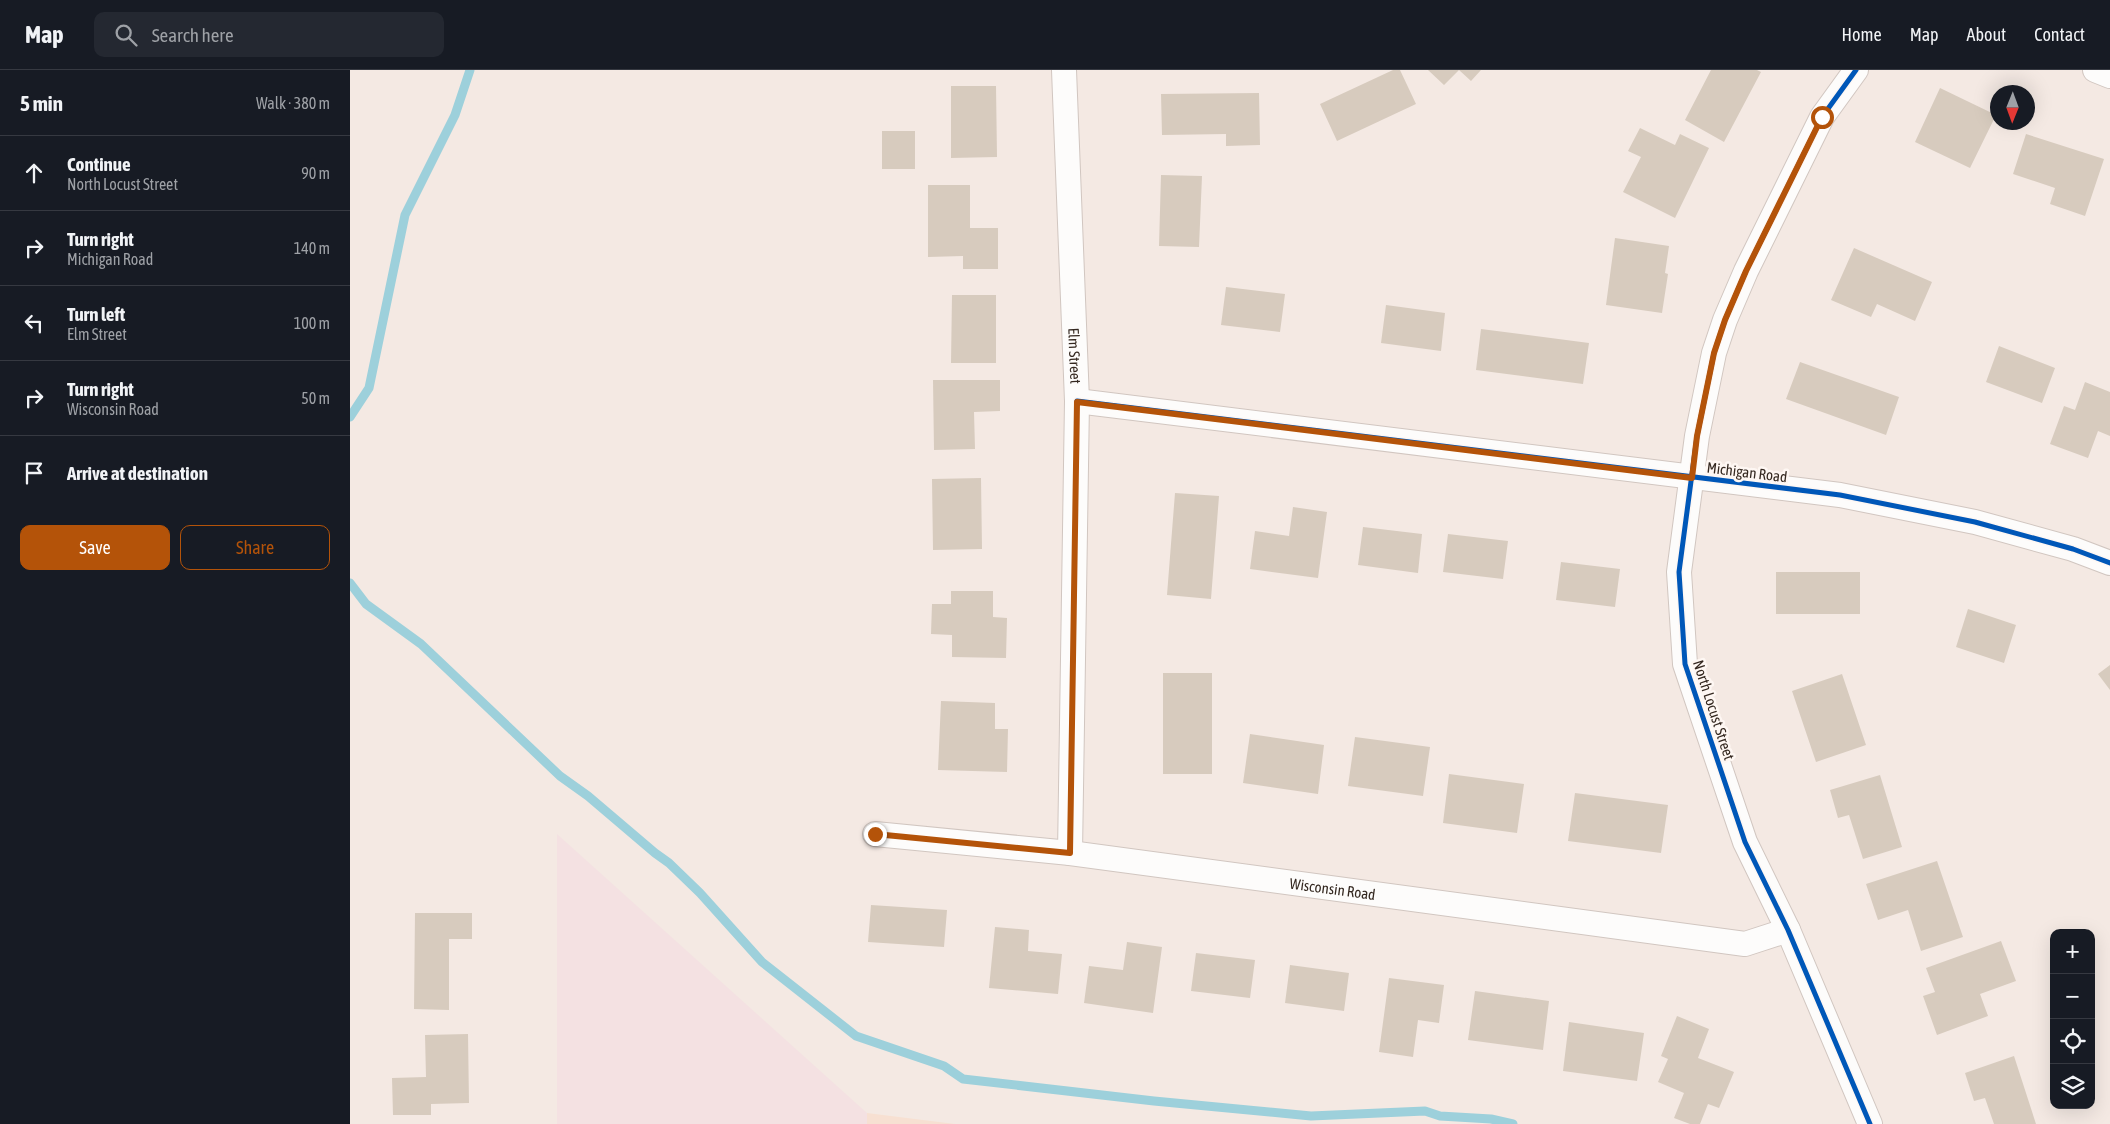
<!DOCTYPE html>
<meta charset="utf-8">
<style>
:root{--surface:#171b24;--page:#242831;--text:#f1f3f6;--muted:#9ea1a6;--line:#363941;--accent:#b45309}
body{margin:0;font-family:"Asap Condensed",sans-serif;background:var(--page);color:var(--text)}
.controls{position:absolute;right:15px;bottom:15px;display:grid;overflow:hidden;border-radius:10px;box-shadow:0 5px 20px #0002}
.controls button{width:45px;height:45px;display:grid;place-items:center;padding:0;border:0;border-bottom:1px solid var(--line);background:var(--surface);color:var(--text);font:25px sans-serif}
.compass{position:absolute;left:1640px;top:15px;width:45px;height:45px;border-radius:50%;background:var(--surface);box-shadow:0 5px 20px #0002;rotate:181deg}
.stop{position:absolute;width:15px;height:15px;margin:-11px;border:4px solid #b45309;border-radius:50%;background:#fff}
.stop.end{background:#b45309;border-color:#fff;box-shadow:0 1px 5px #0008}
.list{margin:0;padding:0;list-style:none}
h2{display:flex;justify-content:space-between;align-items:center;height:65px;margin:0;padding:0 20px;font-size:21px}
h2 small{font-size:16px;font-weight:400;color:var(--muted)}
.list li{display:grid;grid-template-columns:32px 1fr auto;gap:15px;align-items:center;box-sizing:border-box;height:75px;padding:0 20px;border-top:1px solid var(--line)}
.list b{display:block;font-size:19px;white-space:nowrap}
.list p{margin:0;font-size:16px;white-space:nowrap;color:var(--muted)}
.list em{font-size:16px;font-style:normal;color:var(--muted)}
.actions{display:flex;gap:10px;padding:15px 20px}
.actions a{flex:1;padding:11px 0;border:1px solid var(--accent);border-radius:10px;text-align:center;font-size:18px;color:var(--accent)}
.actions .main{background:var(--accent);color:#fff}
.icon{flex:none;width:28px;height:28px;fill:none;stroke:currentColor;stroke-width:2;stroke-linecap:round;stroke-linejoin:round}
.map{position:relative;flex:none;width:1760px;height:1054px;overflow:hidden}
header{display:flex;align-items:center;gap:30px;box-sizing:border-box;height:70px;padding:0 25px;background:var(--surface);border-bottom:1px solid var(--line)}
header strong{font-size:24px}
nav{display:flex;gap:28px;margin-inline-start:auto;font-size:18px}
.search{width:350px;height:45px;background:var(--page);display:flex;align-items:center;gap:12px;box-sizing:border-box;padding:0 18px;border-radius:10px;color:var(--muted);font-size:19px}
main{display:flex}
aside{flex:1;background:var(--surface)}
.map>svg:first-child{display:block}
.commercial{fill:#f4e1e2}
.built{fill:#f7e0d2}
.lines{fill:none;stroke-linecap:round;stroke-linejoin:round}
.stream{stroke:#9dd0db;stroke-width:9}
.building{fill:#d7cbbe}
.street-casing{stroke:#d1c6c0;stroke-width:26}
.street{stroke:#fdfcfb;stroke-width:24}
.cycleway-casing{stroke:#fef7f3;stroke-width:8}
.cycleway{stroke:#0057b8;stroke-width:5}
.route{stroke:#b45309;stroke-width:6}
.labels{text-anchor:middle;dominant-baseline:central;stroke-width:5;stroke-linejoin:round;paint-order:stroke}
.street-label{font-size:15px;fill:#342820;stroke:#fef7f3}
</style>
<header>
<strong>Map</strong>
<div class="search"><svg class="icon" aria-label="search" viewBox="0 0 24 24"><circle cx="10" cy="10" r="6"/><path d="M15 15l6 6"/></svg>Search here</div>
<nav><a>Home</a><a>Map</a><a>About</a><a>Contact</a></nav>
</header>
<main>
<aside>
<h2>5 min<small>Walk · 380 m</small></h2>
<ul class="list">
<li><svg class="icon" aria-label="ahead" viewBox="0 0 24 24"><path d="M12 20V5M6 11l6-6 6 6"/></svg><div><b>Continue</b><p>North Locust Street</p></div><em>90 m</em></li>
<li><svg class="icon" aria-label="right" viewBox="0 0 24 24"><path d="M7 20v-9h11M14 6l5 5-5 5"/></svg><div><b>Turn right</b><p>Michigan Road</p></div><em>140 m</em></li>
<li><svg class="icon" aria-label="left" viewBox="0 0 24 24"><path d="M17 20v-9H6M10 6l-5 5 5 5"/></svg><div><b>Turn left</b><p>Elm Street</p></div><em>100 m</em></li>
<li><svg class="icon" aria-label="right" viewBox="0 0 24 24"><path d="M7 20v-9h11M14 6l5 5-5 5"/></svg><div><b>Turn right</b><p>Wisconsin Road</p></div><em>50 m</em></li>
<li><svg class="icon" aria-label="arrive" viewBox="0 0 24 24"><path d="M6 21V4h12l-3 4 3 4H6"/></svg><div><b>Arrive at destination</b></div></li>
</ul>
<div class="actions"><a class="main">Save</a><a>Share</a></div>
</aside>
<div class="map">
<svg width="1760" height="1054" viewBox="0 0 1760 1054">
<rect width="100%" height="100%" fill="#f4e9e3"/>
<path class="commercial" d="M207 764 517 1043V1054H207Z"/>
<path class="built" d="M517 1043 605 1054H517Z"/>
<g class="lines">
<path class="stream" d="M0 347 19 318 55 145 105 45 120 0
M0 513 16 534 71 574 210 706 238 726 305 783 319 793 350 823 412 892 506 966 594 996 613 1009 804 1031 961 1046 1075 1041 1090 1046 1141 1049 1163 1054"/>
</g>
<path class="building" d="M1043 0H1050L1066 34 987 71 970 34Z
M1078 0H1109L1094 15Z
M1109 0H1131L1121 11Z
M1361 0H1407L1411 2 1374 72 1335 50Z
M601 16H646L647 87 601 88Z
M1590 18 1646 45 1620 98 1565 72Z
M909 23 910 75 876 76V64L812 65 811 24Z
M1290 58 1325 75 1330 64 1359 78 1325 148 1273 122 1291 87 1278 81Z
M532 61H565V99H532Z
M1676 64 1754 89 1735 146 1700 134 1705 118 1663 104Z
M811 105 852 106 849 177 809 176Z
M578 115H620V158H648V199H613V186L578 187Z
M1265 168 1319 176 1315 203 1318 204 1312 243 1256 235Z
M1504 178 1582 212 1565 251 1527 234 1521 247 1481 230Z
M876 217 935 224 930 262 871 255Z
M602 225H646V293H601Z
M1036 235 1095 243 1091 281 1031 273Z
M1131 259 1239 273 1233 314 1126 300Z
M1649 276 1705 298 1692 333 1636 312Z
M1450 292 1549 327 1536 365 1436 329Z
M583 310H650V341L624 342 625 379 584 380Z
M1735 312 1760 322V366L1748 361 1738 388 1700 374 1714 336 1725 340Z
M631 408 632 479 583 480 582 409Z
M825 423 869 426 861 529 817 525Z
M943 437 977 442 968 508 900 499 905 461 939 466Z
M1013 457 1072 464 1068 503 1008 495Z
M1098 464 1158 471 1153 509 1093 502Z
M1211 492 1270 499 1265 537 1206 530Z
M1426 502H1510V544H1426Z
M601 521H643V547L657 548 656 588 602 587V565L581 564 582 534H601Z
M1618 539 1666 555 1654 593 1606 577Z
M1760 595V620L1748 604Z
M813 603H862V704H813Z
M1492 604 1516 675 1466 692 1442 621Z
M591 631 645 633V659H658L657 702 588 700Z
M900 664 974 675 968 724 893 713Z
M1005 667 1080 677 1073 726 998 716Z
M1099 704 1174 714 1167 763 1093 753Z
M1530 705 1552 777 1513 789 1499 745 1488 748 1480 720Z
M1225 723 1318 735 1311 783 1218 771Z
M1587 791 1613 867 1571 881 1558 840 1528 850 1516 814Z
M521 835 597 840 594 877 518 872Z
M65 843H122V869H99V940L64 939Z
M645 857 679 860 678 881 712 884 708 924 639 918Z
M1651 871 1666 911 1630 924 1638 946 1587 965 1573 926 1585 922 1576 898Z
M777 872 812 877 803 943 734 933 739 896 773 900Z
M846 883 905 890 900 928 841 921Z
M940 895 999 903 994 941 935 933Z
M1039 908 1094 915 1089 953 1068 950 1063 987 1029 982Z
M1125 921 1199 931 1193 980 1118 970Z
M1327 946 1359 959 1348 988 1384 1002 1369 1038 1358 1034 1350 1054H1340L1324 1048 1334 1023 1308 1012 1318 989 1311 986Z
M1219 952 1294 963 1287 1011 1213 1001Z
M118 964 119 1033 81 1034V1045H43L42 1008 76 1007 75 965Z
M1664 986 1686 1054H1644L1635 1028 1624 1031 1615 1003Z"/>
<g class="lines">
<defs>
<g id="street">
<path id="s1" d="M714 0 727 331 720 783"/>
<path d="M1506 0 1472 47 1396 201 1375 250 1364 283 1347 366 1329 502 1335 594 1395 772 1438 860 1520 1054"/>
<path d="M1745 0 1760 6"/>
<path d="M727 331 1490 425 1625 452 1723 479 1760 493"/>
<path id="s2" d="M525 764 720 783 1395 874 1438 860"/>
</g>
</defs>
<use href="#street" class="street-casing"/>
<use href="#street" class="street"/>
<defs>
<path id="cycleway" d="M1506 0 1472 47 1396 201 1375 250 1364 283 1347 366 1329 502 1335 594 1395 772 1438 860 1520 1054
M727 331 1490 425 1625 452 1723 479 1760 493"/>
</defs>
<use href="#cycleway" class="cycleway-casing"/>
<use href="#cycleway" class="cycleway"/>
</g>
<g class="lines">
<path class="route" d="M525 764 720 783 727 332 1342 408 1347 366 1364 283 1375 250 1396 201 1472 47"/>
</g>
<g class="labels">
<g class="street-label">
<text stroke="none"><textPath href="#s1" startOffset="286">Elm Street</textPath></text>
<text transform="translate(1397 402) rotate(7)">Michigan Road</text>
<text transform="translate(1364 640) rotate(72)">North Locust Street</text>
<text stroke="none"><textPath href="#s2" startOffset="461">Wisconsin Road</textPath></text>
</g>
</g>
</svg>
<div class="controls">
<button>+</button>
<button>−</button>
<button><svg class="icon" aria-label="locate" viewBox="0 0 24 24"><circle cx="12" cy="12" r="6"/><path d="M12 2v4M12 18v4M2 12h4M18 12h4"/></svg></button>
<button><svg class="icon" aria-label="layers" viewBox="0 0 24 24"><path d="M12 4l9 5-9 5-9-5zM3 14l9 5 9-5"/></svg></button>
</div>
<svg class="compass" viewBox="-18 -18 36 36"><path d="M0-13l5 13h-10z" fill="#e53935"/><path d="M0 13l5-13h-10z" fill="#9ea1a6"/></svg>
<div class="stop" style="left:1472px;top:47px"></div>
<div class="stop end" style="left:525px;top:764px"></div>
</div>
</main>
